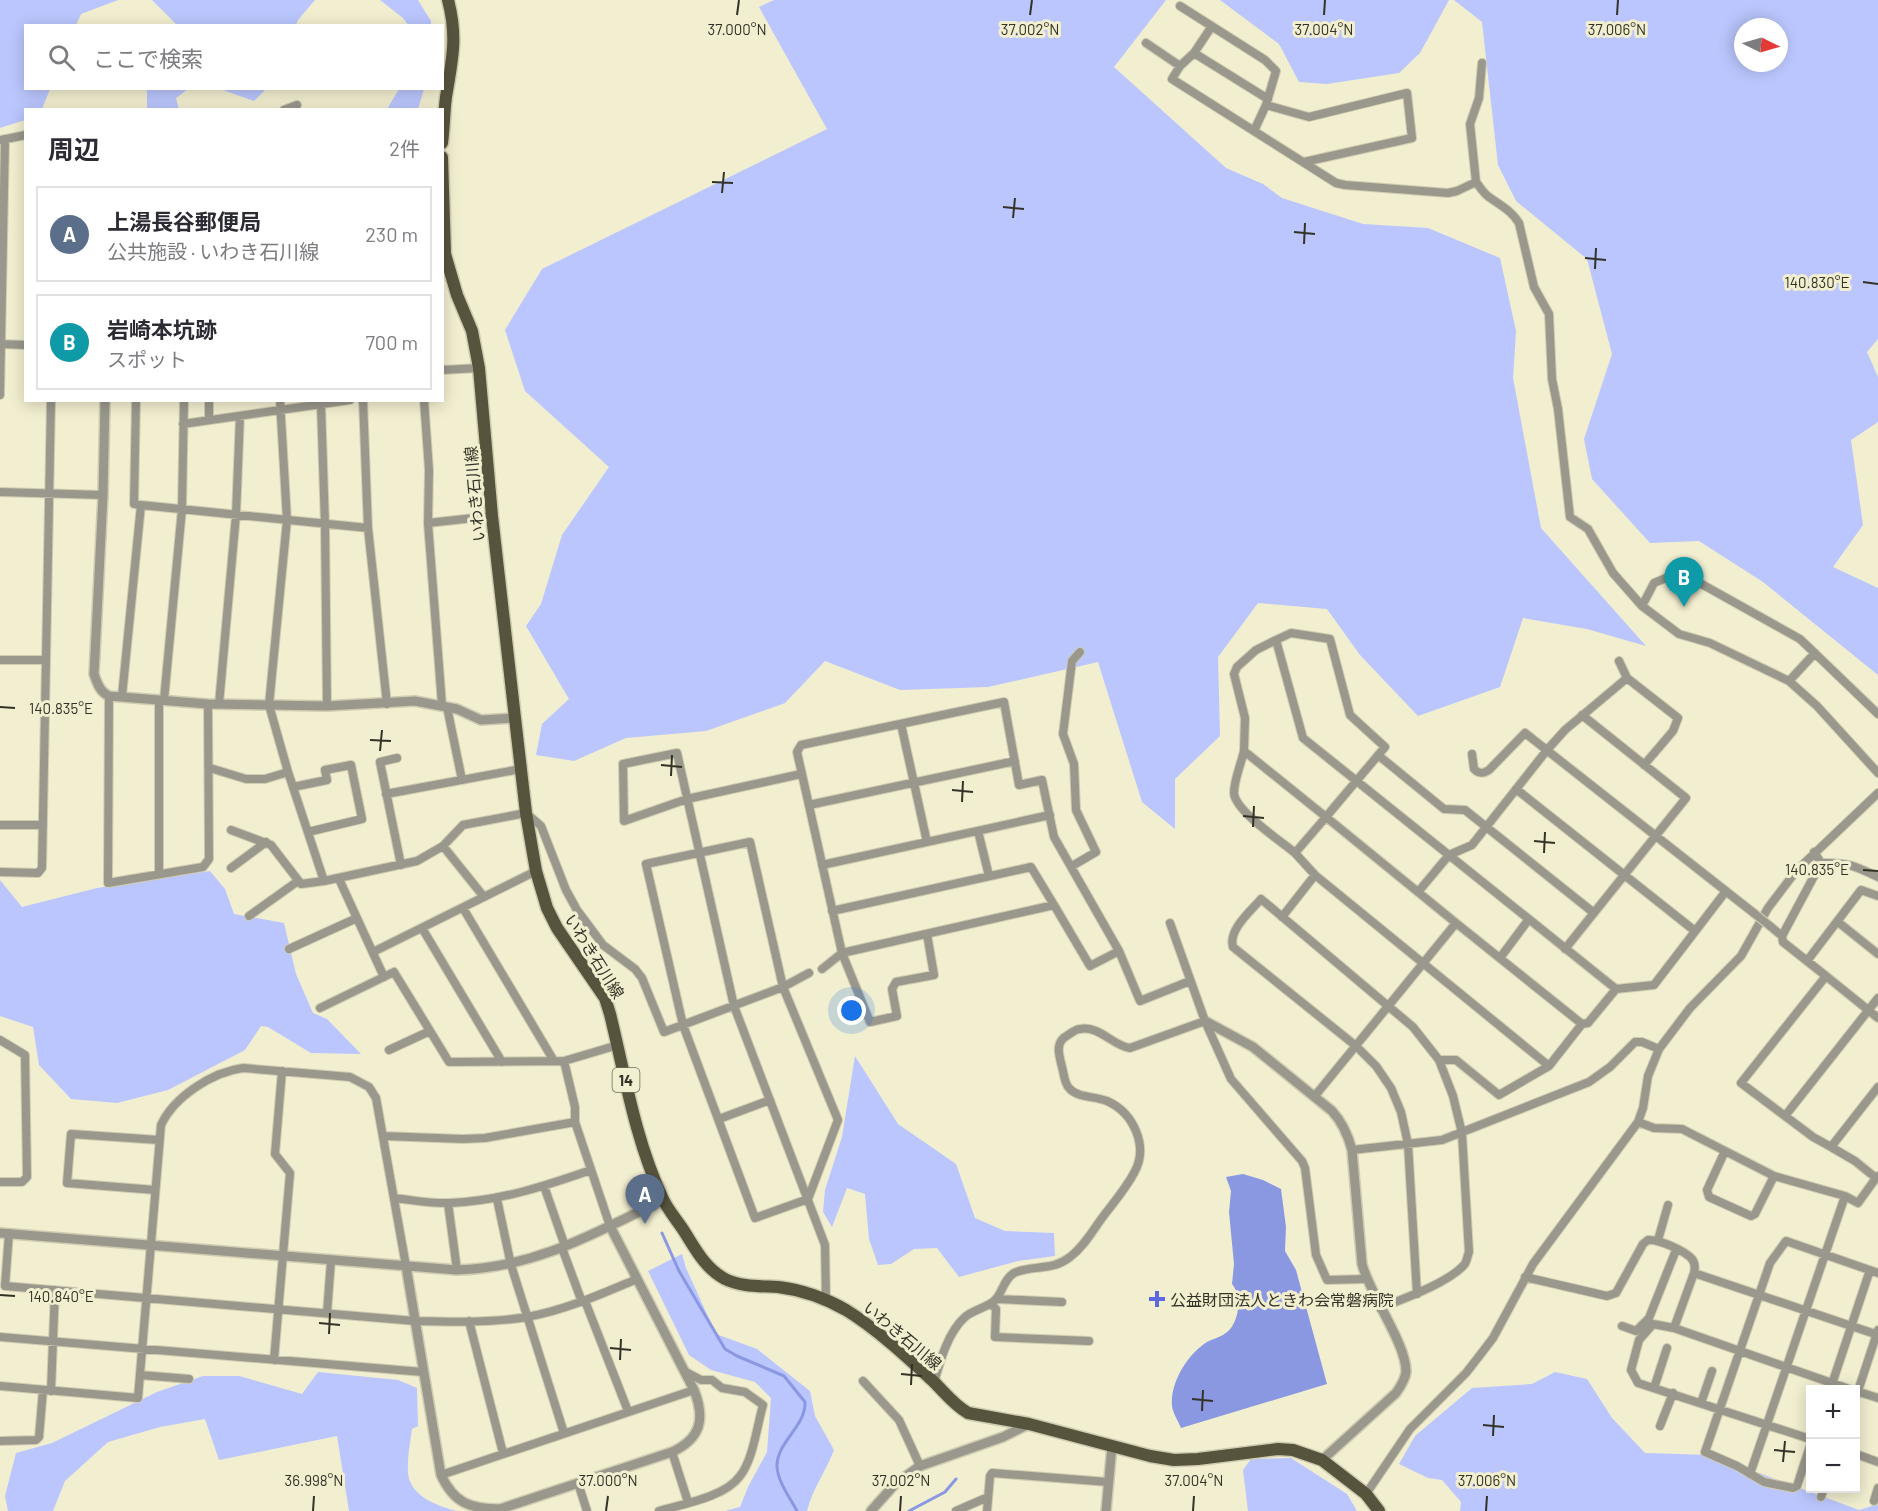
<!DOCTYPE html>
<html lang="ja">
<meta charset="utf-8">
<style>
:root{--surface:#fff;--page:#f2f2f3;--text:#2b2b33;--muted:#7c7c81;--line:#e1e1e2;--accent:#0f766e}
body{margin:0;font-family:Barlow,"Noto Sans JP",sans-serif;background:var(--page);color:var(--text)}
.controls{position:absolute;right:18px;bottom:18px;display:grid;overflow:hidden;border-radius:0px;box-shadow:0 3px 15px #0003}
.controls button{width:54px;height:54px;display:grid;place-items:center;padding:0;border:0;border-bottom:2px solid var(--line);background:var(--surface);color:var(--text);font:30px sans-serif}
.compass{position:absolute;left:1734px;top:18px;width:54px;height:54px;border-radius:50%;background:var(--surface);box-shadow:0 3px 15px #0003;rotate:95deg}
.you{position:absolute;left:852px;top:1011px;width:21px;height:21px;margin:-15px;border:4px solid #fff;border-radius:50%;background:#1a73e8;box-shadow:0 0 0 9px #1a73e833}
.badge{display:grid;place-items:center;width:39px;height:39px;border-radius:50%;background:var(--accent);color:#fff;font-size:20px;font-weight:700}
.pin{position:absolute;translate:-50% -50px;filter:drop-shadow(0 2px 3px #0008)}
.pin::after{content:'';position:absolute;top:32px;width:21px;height:18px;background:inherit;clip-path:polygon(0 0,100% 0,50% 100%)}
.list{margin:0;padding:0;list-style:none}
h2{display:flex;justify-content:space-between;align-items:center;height:78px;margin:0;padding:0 24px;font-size:26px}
h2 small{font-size:20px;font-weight:400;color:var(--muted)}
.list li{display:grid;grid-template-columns:39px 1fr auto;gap:18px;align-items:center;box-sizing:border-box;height:96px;margin:0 12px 12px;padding:0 12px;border:2px solid var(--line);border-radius:0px}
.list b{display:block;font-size:22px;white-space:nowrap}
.list p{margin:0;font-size:20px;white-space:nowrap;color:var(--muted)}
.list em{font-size:20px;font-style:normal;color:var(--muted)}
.icon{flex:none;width:33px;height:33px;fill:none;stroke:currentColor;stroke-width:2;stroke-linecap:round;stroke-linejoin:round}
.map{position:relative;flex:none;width:1878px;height:1511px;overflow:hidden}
.search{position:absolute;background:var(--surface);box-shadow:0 3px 15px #0003;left:24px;top:24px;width:420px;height:66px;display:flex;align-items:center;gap:15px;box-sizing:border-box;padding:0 21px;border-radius:0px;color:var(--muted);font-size:22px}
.panel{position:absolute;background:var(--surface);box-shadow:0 3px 15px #0003;left:24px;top:108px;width:420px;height:294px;border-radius:0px}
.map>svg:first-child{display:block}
.green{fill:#bac6fd;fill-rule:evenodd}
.water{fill:#8a98e2}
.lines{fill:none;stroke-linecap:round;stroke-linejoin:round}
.stream{stroke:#8a98e2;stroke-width:3}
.minor-casing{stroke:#d0ccb1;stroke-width:10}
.tertiary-casing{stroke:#d0ccb1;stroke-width:12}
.primary-casing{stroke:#d0ccb1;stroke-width:15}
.minor{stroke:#9a988c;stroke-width:8}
.tertiary{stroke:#9a988c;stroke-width:9}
.primary{stroke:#57543e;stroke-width:12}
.minor-bridge-casing{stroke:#d0ccb1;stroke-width:10;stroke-linecap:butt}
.minor-bridge{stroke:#9a988c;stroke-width:8}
.ticks{fill:none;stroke:#333226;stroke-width:2}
.poi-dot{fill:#5b68df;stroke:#f2eed0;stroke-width:2}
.labels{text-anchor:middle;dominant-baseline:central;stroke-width:6;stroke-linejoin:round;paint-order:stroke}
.shield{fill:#f2eed0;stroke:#6c6a59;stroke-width:1.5}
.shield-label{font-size:15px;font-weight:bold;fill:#333226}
.street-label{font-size:16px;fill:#333226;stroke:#f2eed0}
.poi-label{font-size:16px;fill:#333226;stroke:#f2eed0;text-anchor:start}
.ticks-label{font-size:15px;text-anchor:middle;fill:#333226;stroke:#f2eed0;stroke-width:6;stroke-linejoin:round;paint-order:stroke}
</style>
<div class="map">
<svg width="1878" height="1511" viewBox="0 0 1878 1511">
<rect width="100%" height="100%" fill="#f2eed0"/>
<path class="green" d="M0 0H118L81 14 76 25 26 26V88L50 89 42 109 26 110 25 120 0 128Z
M152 0H315L298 20 296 25 178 26Z
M380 0H418L431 21V25H408L403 18Z
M774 0H1166L1114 67 1226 168 1263 184 1282 198 1363 224 1428 228 1500 258 1516 331 1513 378 1541 528 1646 646 1587 629 1523 618 1500 687 1418 716 1360 655 1327 609 1258 603 1218 657 1220 736 1175 779V829L1142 802 1098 662 988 687 900 690 825 661 785 703 706 731 626 738 574 761 536 755 542 724 569 699 526 626 541 604 562 535 609 467 525 391 505 330 542 269 827 129 759 7Z
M1220 0H1449L1420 53 1399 73 1327 84 1299 82 1279 44Z
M1454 0H1878V339L1867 352 1878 377V422L1851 440 1863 525 1833 567 1878 588V675L1763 582 1699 541 1650 543 1592 479 1584 439 1612 354 1587 259 1516 201 1498 165 1482 22ZM1743 27H1779V63H1743Z
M147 89V88L188 89 176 98 179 110 147 109Z
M220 89 266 88V89L254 101Z
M399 89H424L418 109H387Z
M210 871 225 889 234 914 284 923 296 974 313 1013 327 1019 361 1054 311 1053 268 1027 261 1026 245 1050 168 1090 117 1103 71 1099 39 1065 33 1027 0 1016V880L22 907 97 888Z
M855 1056 898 1124 956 1164 975 1218 1005 1231 1054 1233 1055 1256 1018 1261 959 1277 937 1248 914 1249 891 1264 878 1265 869 1239 865 1194 847 1188 832 1227 823 1212 825 1190 842 1137Z
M682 1254 686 1268 716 1334 757 1349 810 1391 815 1416 834 1450C826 1471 812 1490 807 1511H725L740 1507 749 1485 767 1452 771 1398 755 1382 711 1370 689 1355 648 1271Z
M318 1372 398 1380 417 1388 418 1426 412 1429C410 1443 407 1459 408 1473 410 1496 437 1506 457 1511H349L337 1436 219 1460 205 1419 160 1427 108 1442 65 1481 53 1511H8L5 1496 16 1453 52 1443 157 1392 203 1376H239L302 1394Z
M1555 1372 1587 1379 1612 1418 1645 1453 1711 1455 1859 1510 1878 1504V1511H1460L1461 1502 1442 1480 1428 1478 1399 1464 1415 1436 1472 1388 1532 1384Z
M1291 1458 1347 1494 1357 1511H1248L1243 1470 1251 1459Z"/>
<path class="water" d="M1243 1174 1263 1180 1281 1189 1286 1227 1285 1251 1296 1270 1327 1384 1181 1428C1178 1421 1173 1413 1172 1406 1170 1382 1188 1354 1207 1342 1215 1338 1225 1336 1231 1328 1240 1315 1241 1295 1232 1284L1234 1264 1229 1212 1231 1191 1226 1177Z"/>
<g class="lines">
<path class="stream" d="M662 1233 679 1271 725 1349 737 1356 784 1376 805 1402C806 1427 776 1442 777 1467 778 1482 790 1498 797 1511
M909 1511 945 1492 956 1479"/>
<defs>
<path id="minor" d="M1180 6 1265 60 1276 71 1266 105 1254 131 1172 79 1180 66 1194 53 1212 26
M1146 43 1180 66
M1194 53 1268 99
M1266 105 1309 117 1407 93 1412 138 1304 162
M284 110 297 105
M1254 131 1336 183 1345 185 1448 193 1457 191 1476 182C1480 187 1484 194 1489 197 1500 205 1512 211 1519 223L1534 287 1549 314 1552 379 1558 409 1570 517 1588 529 1613 573 1642 606 1679 634 1710 643 1789 681 1817 706 1878 773
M1 140 26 135
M1476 182 1470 124 1479 98 1482 63
M0 344 26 345
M442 370 479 368
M0 395 5 139
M209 400V420
M280 400 287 520 269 705 288 772 324 881 417 861 443 846 463 825 526 813 541 826 566 890 577 910 603 945 635 969 642 978 664 1032 783 987 809 973
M363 400 368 528 387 704
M424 400 429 470 428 523 442 705
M321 405 325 524 327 706
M183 424 350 400
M0 492 103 495
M141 505 368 528
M428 523 492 516
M1642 606 1654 583 1680 572 1800 639 1878 714
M0 660H46
M1619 661 1627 678 1678 718 1673 731 1644 765
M1789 681 1815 653
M109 696 108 883 203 867 209 859 208 704
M122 696 141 505 134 504 136 400
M164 700 182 509 184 400
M219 704 236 515 240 416
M447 707 462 780
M901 724 927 842
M1244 751 1245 718 1234 674 1237 667 1256 650 1276 640
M1472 754 1474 769C1479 774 1483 774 1489 770L1525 733 1755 914
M1378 755 1444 809 1465 810 1594 913
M397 758 380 762 401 865
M210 768 246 779H265L288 772
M801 774 687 799 624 821 623 764 677 753 734 1006 825 1245 826 1299
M293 787 327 780 325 770 351 765 362 819 308 832
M1516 789 1695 931
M386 794 521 769
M809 805 1015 761
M0 825H43
M231 830 271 845 301 884 324 881
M978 831 989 876
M750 842 783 987 838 1120 808 1199 755 1218 683 1025 646 864Z
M443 846 484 897
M1295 853 1315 875 1549 1066
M1821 863C1847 862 1855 866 1878 877
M822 865 1050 815
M1072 866 1096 852 1076 810 1074 764 1063 734 1072 661 1080 652
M231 868 266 842
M0 872 38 873 42 868 51 400
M159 874V700
M339 879 384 977
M1418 892 1449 855 1472 845 1547 750 1565 730 1627 678
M1054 905 1090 966 1119 951
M463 908 554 1061
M249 916 298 881
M1282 917 1315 875
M1838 922 1878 954
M1170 923 1205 1021 1231 1079 1302 1161 1305 1168 1316 1255 1327 1280 1366 1279
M1456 923 1582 1024
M1770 926 1782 936 1821 863 1814 852
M422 928 502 1062
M927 934 934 975 896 982 892 989 897 1016 870 1022 842 953 797 752 801 745 1004 702 1019 785 1042 780 1054 837 1119 951 1140 1001 1190 981
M1782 936 1783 942 1826 976
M289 949 357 918
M1565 949 1686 798 1582 715
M373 952 536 871
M1500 958 1529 919
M1807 961 1861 890 1878 896
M822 969 842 953 1054 905 1031 867 832 911
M320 1008 394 972 449 1062 564 1061 618 1045
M1878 1018 1826 976 1741 1083 1813 1137 1831 1147 1878 1087
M0 1040 25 1055 27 1177 22 1182H0
M389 1050 430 1031
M1439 1060H1456L1499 1095 1549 1066 1582 1024 1588 1023 1616 989 1654 985 1726 891
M564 1061 575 1107V1122L610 1226
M1314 1097 1456 923 1326 817 1295 853C1281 841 1235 811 1234 793 1234 780 1241 764 1244 751L1326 817C1345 794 1365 771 1385 747L1350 715 1330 639 1291 633 1276 640 1303 738 1616 989
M1785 1116 1878 998
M719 1119 770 1100
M1638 1122 1654 1128 1682 1129 1774 1176 1845 1196 1858 1203 1876 1178
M383 1136 463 1139 485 1138 575 1122
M1831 1147 1855 1161 1876 1178 1878 1176
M1352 1150 1442 1140 1589 1082 1610 1067 1635 1042H1642L1659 1049
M1725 1151 1707 1190 1709 1197 1751 1216 1755 1214 1774 1176
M544 1186 565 1246
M155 1190 67 1183 71 1134 159 1140
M394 1198C412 1200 432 1204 450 1203 500 1201 545 1186 591 1170
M497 1199 511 1265 564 1433
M448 1203 457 1270
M9 1233 5 1286 415 1321C452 1322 490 1323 527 1317 566 1310 601 1294 637 1279
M1658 1240 1668 1205
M562 1248 582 1302
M1694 1273 1878 1335
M1525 1277 1607 1296 1616 1293 1643 1244 1648 1240C1659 1239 1685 1251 1692 1259 1695 1263 1695 1269 1694 1273L1674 1328
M997 1299 1062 1302
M585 1301 628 1411
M991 1304 996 1309 995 1337 1089 1341
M1380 1308C1403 1299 1448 1283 1464 1265 1467 1262 1467 1257 1469 1252L1462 1133 1453 1096 1439 1060 1413 1027 1261 899C1250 912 1228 930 1233 947L1356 1046 1376 1066 1391 1088 1401 1112 1408 1144 1417 1294
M327 1313 331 1261
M469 1321 503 1453
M1622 1326 1636 1331 1649 1318 1676 1250
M0 1337 423 1372
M274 1360 290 1173 275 1154 282 1071
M140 1375 189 1379
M863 1381 899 1420 920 1466
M934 1383C940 1361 948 1332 965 1317 974 1309 990 1307 996 1299 1003 1291 1004 1279 1014 1273 1033 1264 1051 1272 1070 1257 1085 1246 1094 1228 1105 1214 1115 1201 1126 1188 1134 1173 1149 1147 1134 1113 1107 1101 1095 1096 1077 1098 1069 1088 1065 1084 1064 1076 1063 1071 1060 1057 1053 1043 1068 1035 1071 1033 1076 1029 1080 1029 1099 1025 1113 1046 1130 1048L1205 1021
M0 1386 138 1398 161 1125C174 1097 212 1072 243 1068L350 1077 369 1087 376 1098 406 1266
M1654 1388 1667 1348
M1830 1390 1870 1270
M51 1391 55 1290
M1856 1391 1878 1398
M1856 1397 1878 1330
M1701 1403 1712 1371
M1660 1426 1673 1393
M1810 1439 1638 1383 1631 1370 1639 1340 1653 1324 1674 1328 1852 1390
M0 1441 36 1440 39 1437 43 1390
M1810 1446 1797 1486 1793 1488 1764 1482 1737 1466 1705 1452 1770 1263 1786 1241 1878 1273
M672 1452 688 1502
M1856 1454 1878 1462
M1750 1474 1845 1196
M441 1475 694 1390
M578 1483 587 1511
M1366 1494 1410 1429 1466 1373 1480 1355 1493 1338 1533 1264 1638 1122 1643 1108 1648 1076 1659 1049 1690 1008 1741 956 1768 908 1796 871 1878 793
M1821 1497 1824 1488
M1874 1501 1878 1488
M659 1511C683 1504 725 1497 740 1476 753 1460 757 1426 763 1405L745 1392 722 1388 712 1380H701L684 1371
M956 1511 988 1497
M987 1511 990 1476 992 1473 1108 1482"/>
<path id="tertiary" d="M105 400 103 495 94 674C97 683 100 692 109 696L208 704 327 706 415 701 457 709 481 720 515 718
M1205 1021 1253 1047 1332 1111C1343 1123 1348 1135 1352 1150L1362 1264C1370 1295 1407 1345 1406 1372 1405 1380 1401 1386 1396 1393L1322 1460
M0 1233 457 1270C535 1268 595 1233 663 1200
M406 1266 441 1475C454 1503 470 1509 500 1509L672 1452C702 1438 705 1418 694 1390L610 1226
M871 1511 895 1484 920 1466 1003 1437 1029 1424
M1106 1511 1112 1446"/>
<path id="primary" d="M442 143C444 128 444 112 446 97 452 60 458 38 448 0
M442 157 445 254 457 295 472 331 479 368 492 516 515 718 526 813 536 871 547 908 557 928 605 998 610 1014C625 1075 635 1139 662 1197 667 1209 677 1220 684 1231 696 1250 705 1268 725 1279 741 1287 760 1286 778 1287 803 1290 825 1298 846 1310 877 1329 908 1358 934 1382 945 1393 954 1405 968 1413L1029 1424 1150 1456 1174 1460 1198 1459 1278 1449 1293 1450 1322 1460 1366 1494 1379 1511"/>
</defs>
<use href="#minor" class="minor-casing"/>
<use href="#tertiary" class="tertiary-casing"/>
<use href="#primary" class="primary-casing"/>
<use href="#minor" class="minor"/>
<use href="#tertiary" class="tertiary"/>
<use href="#primary" class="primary"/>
<defs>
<path id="minor-bridge" d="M1755 914 1770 926"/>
</defs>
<use href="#minor-bridge" class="minor-bridge-casing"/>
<use href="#minor-bridge" class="minor-bridge"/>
</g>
<path class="ticks" d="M737 15 739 0M1030 15 1032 0M1324 15 1325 0M1617 15 1618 0M712 182 733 183M722 193 724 172M1003 207 1024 209M1013 218 1015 198M1294 232 1315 234M1304 244 1305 223M1585 258 1606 260M1595 269 1596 248M1863 282 1878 284M0 707 15 708M370 740 391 741M380 751 382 730M661 765 682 767M671 776 672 755M952 790 973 792M962 802 963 781M1243 816 1264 818M1253 827 1254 806M1534 841 1555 843M1544 853 1545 832M1863 870 1878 871M0 1295 15 1296M319 1323 340 1325M329 1334 330 1313M610 1348 631 1350M620 1360 621 1339M901 1374 922 1376M911 1385 912 1364M1192 1399 1213 1401M1202 1411 1203 1390M1483 1425 1504 1427M1493 1436 1494 1415M1774 1450 1795 1452M1783 1462 1785 1441M313 1511 314 1496M606 1511 608 1496M900 1511 901 1496M1193 1511 1194 1496M1486 1511 1487 1496"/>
<path class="poi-dot" d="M1154 1290h6v6h6v6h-6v6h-6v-6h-6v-6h6z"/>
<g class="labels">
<rect class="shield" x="612.5" y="1068" width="27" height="24" rx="4.5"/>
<g class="shield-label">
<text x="626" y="1080">14</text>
</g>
<g class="street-label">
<text transform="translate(474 494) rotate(-95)">いわき石川線</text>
<text transform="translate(595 956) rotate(58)">いわき石川線</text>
<text transform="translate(903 1335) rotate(40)">いわき石川線</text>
</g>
<g class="poi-label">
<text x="1170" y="1299">公益財団法人ときわ会常磐病院</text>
</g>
</g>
<g class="ticks-label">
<text x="737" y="35">37.000°N</text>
<text x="1030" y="35">37.002°N</text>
<text x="1324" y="35">37.004°N</text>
<text x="1617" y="35">37.006°N</text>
<text x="1817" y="288">140.830°E</text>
<text x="61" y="714">140.835°E</text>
<text x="1817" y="875">140.835°E</text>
<text x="61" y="1302">140.840°E</text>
<text x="314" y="1486">36.998°N</text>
<text x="608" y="1486">37.000°N</text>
<text x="901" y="1486">37.002°N</text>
<text x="1194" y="1486">37.004°N</text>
<text x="1487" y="1486">37.006°N</text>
</g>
</svg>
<div class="controls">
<button>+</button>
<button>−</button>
</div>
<svg class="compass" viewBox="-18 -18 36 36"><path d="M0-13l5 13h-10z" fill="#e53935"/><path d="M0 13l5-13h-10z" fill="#7c7c81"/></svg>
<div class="you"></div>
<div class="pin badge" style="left:645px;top:1224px;background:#5c6f8a">A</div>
<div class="pin badge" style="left:1684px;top:607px;background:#0f9aa8">B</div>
<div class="search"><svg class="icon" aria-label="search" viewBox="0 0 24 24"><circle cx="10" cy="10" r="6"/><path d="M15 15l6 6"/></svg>ここで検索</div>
<section class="panel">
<h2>周辺<small>2件</small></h2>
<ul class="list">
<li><span class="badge" style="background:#5c6f8a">A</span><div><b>上湯長谷郵便局</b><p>公共施設 · いわき石川線</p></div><em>230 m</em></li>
<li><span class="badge" style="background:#0f9aa8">B</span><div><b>岩崎本坑跡</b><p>スポット</p></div><em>700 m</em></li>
</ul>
</section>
</div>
